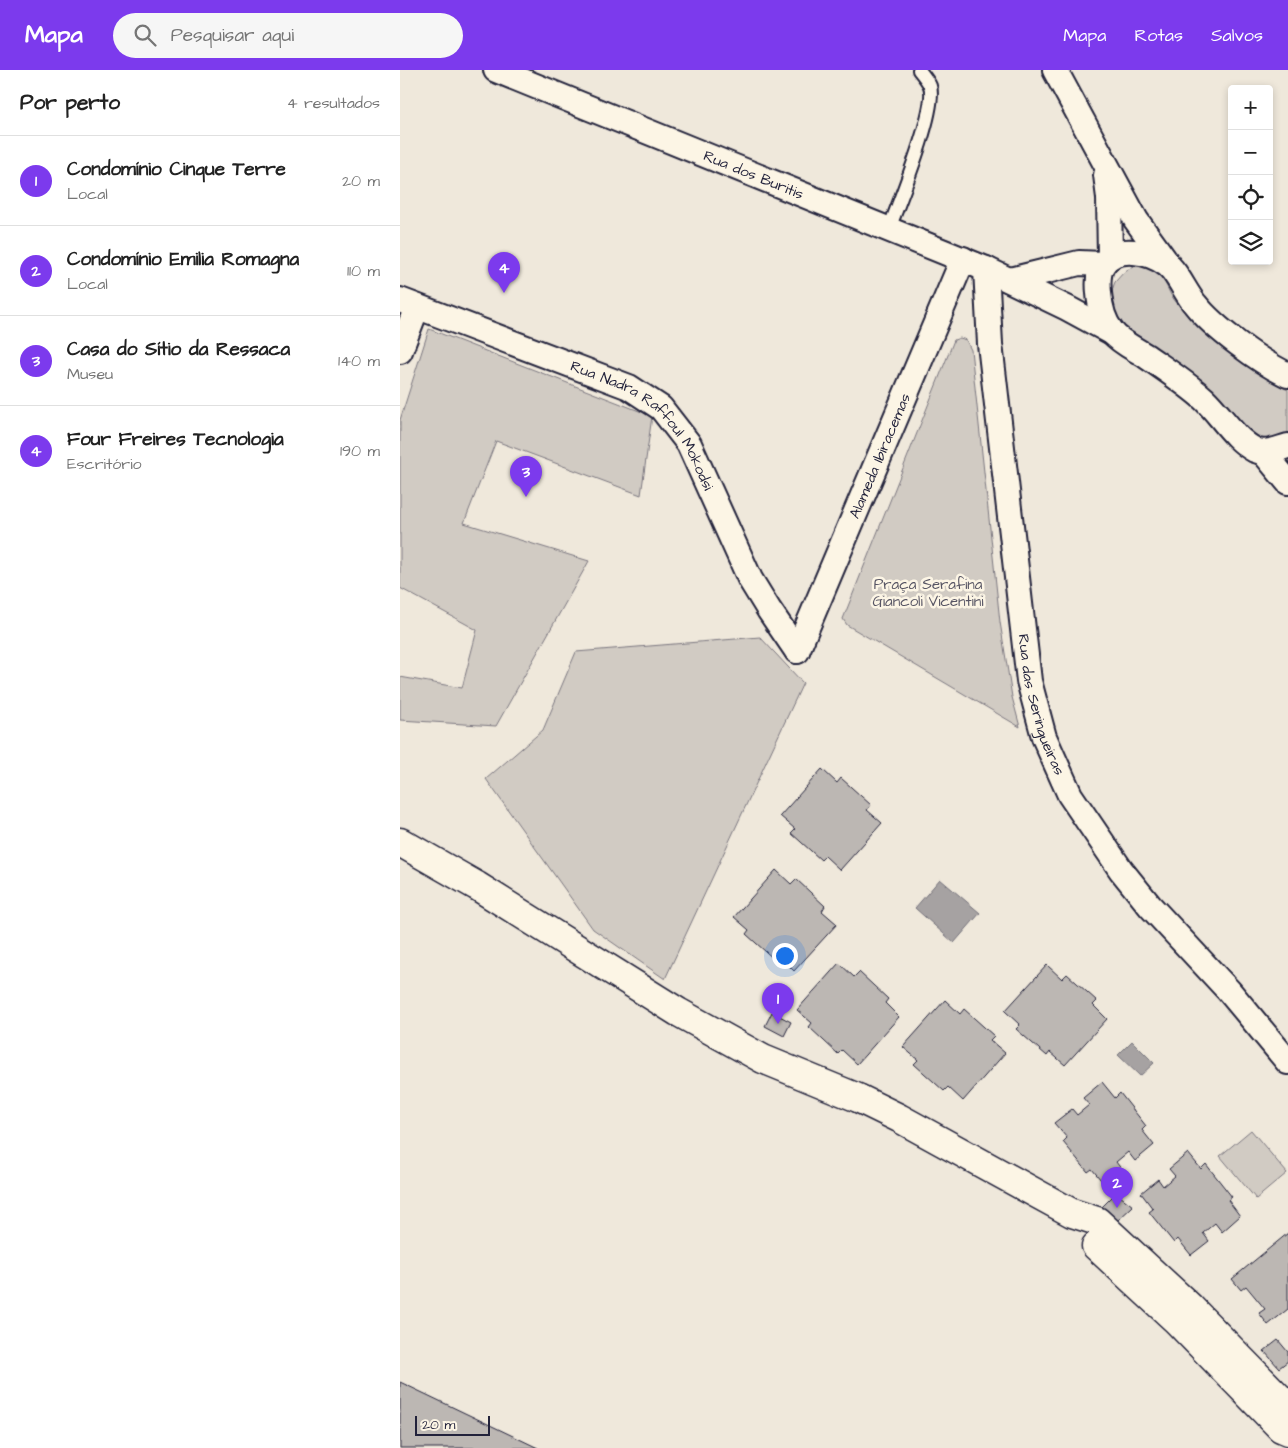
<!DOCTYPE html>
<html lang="pt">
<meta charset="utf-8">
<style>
:root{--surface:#fff;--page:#f6f6f6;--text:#222;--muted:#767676;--line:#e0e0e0;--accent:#7c3aed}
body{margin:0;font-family:"Architects Daughter",sans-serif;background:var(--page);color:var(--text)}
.controls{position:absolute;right:15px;top:15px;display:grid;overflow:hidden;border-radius:5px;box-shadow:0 2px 8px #0003}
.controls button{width:45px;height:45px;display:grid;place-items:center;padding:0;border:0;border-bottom:1px solid var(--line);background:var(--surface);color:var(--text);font:25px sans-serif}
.scale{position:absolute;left:15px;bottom:12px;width:75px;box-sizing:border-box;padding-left:5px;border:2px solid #22223b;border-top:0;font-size:14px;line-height:18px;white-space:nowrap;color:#22223b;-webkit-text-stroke:4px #fcf5e5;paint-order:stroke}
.you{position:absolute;left:384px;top:885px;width:18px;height:18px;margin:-12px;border:4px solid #fff;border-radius:50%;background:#1a73e8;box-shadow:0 0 0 8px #1a73e833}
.badge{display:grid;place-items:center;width:32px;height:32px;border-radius:50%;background:var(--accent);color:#fff;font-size:16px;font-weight:700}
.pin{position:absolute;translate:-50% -41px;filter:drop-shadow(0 1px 2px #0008)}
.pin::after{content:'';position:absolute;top:26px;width:18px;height:15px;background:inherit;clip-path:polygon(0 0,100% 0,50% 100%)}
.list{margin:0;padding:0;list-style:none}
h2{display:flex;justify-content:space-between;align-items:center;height:65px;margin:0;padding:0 20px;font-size:21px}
h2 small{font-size:16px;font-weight:400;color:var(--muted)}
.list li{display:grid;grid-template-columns:32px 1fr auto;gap:15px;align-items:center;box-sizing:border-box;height:90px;padding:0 20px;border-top:1px solid var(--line)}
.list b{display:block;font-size:19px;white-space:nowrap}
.list p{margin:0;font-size:16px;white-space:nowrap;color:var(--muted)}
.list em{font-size:16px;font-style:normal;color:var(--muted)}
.icon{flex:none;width:28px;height:28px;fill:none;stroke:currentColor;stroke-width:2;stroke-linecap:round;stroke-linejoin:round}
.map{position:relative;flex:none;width:888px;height:1378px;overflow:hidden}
header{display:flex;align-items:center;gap:30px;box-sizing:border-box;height:70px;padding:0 25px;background:var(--accent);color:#fff}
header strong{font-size:24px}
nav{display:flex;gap:28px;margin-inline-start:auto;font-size:18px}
.search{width:350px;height:45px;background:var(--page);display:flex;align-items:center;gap:12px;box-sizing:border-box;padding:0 18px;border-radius:28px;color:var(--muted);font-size:19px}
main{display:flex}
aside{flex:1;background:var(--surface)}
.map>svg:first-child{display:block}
.green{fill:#d1cbc3;stroke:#7a767f}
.water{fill:#a6a2a2;stroke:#716f79}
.building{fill:#bcb7b3;stroke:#22223b}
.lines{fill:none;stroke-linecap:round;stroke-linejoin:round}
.service-casing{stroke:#22223b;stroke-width:16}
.minor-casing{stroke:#22223b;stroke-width:28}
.tertiary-casing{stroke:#22223b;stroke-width:31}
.service{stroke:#fcf5e5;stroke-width:12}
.minor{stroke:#fcf5e5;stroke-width:24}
.tertiary{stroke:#fcf5e5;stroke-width:28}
.labels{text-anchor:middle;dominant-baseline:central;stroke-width:5;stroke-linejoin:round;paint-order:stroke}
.street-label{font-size:15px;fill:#22223b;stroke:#fcf5e5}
.park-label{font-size:15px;fill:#575564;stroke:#fcf5e5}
</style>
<header>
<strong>Mapa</strong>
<div class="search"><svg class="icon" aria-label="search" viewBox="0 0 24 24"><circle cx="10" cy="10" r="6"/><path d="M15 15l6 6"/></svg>Pesquisar aqui</div>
<nav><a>Mapa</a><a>Rotas</a><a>Salvos</a></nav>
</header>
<main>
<aside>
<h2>Por perto<small>4 resultados</small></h2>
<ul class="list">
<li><span class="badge">1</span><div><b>Condomínio Cinque Terre</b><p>Local</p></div><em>20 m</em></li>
<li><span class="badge">2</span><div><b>Condomínio Emilia Romagna</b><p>Local</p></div><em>110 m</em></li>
<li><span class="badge">3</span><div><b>Casa do Sítio da Ressaca</b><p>Museu</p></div><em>140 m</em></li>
<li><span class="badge">4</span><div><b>Four Freires Tecnologia</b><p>Escritório</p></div><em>190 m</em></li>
</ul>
</aside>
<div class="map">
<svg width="888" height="1378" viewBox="0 0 888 1378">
<rect width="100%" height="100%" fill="#efe8db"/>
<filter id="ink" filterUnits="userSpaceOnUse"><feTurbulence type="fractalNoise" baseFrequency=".02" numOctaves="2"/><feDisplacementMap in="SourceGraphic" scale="10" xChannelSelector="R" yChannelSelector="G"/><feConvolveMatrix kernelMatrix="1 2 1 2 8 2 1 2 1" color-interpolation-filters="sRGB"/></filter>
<g filter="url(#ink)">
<path class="green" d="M736 195C744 196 750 197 757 202 764 208 767 218 771 225 776 233 783 240 788 246 810 271 858 306 888 320V368L859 372 719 256 711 246V223L715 212 725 201Z
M29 259 252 346 241 425 96 371 64 453 189 491 96 656 0 650V607L62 618 77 560 0 518V350Z
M560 268 566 270 571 280 600 552 612 627 620 657 447 555 443 549 554 270Z
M360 567 403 613 265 909 193 859 86 709 143 660 176 582Z
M851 1060 887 1103 856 1129 820 1086Z"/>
<path class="water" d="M540 809 580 843 554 873 515 838Z
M732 971 754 993 740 1006 718 985Z"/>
<path class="building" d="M422 699 437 713 441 708 471 735 467 740 482 753 440 800 425 786 421 790 391 763 395 759 380 746Z
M376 800 391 814 396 809 425 836 422 841 437 854 394 901 380 887 376 891 346 864 349 860 334 847Z
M439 893 454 907 459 902 488 929 485 933 499 947 457 994 442 980 438 984 409 957 412 953 397 940Z
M647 895 662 909 667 904 697 931 693 935 707 949 665 995 650 982 647 986 616 959 620 955 605 941Z
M545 930 560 944 564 939 594 966 590 970 605 983 563 1031 548 1017 544 1021 514 994 518 990 503 977Z
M372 942 391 952 384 966 365 956Z
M702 1012 715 1028 720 1023 746 1056 742 1060 754 1075 735 1091 728 1082 716 1092 722 1100 705 1115 692 1099 688 1102 663 1072 667 1068 654 1053 672 1039 677 1045 689 1035 683 1028Z
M788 1083 801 1099 806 1094 832 1127 828 1130 840 1146 822 1162 815 1153 803 1163 809 1171 791 1185 778 1169 774 1173 749 1142 753 1139 741 1123 758 1109 763 1116 775 1106 769 1099Z
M716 1123 733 1136 717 1151 700 1139Z
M888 1163V1239L868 1255 859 1243 865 1239 846 1216 841 1220 832 1209Z
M878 1270 888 1282V1291L879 1298 864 1281Z
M0 1312 138 1378H0Z"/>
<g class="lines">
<defs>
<path id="service" d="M489 159C498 134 538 38 530 16 528 11 523 5 519 0"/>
<g id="minor">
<path id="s1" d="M96 0 586 199 667 238 713 263"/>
<path d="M655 0 736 150 767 193"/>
<path d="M706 105 709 128 710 187"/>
<path id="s2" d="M586 199 590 274 629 611 644 667 670 725 721 800 750 836 829 921 888 992"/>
<path d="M610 210 679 193 703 194"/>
<path id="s3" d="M0 230 229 317 261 338 289 374 350 509 369 540 397 581"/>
<path d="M0 281 17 237"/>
<path d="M888 305C860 292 814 258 795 234 786 224 776 200 766 194 750 182 717 174 703 194 698 202 698 213 699 223 700 237 703 250 712 262 720 272 735 279 746 286 766 300 786 313 804 329 821 345 834 369 855 380 866 385 877 379 888 376"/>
<path d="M864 383 888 412"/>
<path id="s4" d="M397 581 563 189"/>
</g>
<path id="tertiary" d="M0 772 77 816 278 942 363 989 458 1028 499 1048 672 1143 697 1151 790 1237 888 1337
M696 1176 777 1251 881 1358 888 1361"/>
</defs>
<use href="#service" class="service-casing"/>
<use href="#minor" class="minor-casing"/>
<use href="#tertiary" class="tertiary-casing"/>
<use href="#service" class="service"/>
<use href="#minor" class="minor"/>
<use href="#tertiary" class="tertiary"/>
</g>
</g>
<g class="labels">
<g class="street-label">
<text stroke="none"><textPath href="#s1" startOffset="278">Rua dos Buritis</textPath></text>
<text stroke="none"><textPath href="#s3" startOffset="281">Rua Nadra Raffoul Mokodsi</textPath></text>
<text stroke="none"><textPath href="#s4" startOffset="212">Alameda Ibiracemas</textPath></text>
<text stroke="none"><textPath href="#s2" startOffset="440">Rua das Seringueiras</textPath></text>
</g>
<g class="park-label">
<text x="528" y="514">Praça Serafina<tspan x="528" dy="17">Giancoli Vicentini</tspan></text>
</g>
</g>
</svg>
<div class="controls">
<button>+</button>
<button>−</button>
<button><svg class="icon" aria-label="locate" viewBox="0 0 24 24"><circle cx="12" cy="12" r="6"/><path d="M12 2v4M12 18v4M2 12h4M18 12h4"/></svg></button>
<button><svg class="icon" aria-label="layers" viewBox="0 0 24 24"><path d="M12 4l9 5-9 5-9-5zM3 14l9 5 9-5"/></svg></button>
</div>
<div class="scale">20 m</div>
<div class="you"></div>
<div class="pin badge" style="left:378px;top:954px">1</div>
<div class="pin badge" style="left:717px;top:1138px">2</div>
<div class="pin badge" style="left:126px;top:427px">3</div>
<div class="pin badge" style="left:104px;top:223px">4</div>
</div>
</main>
